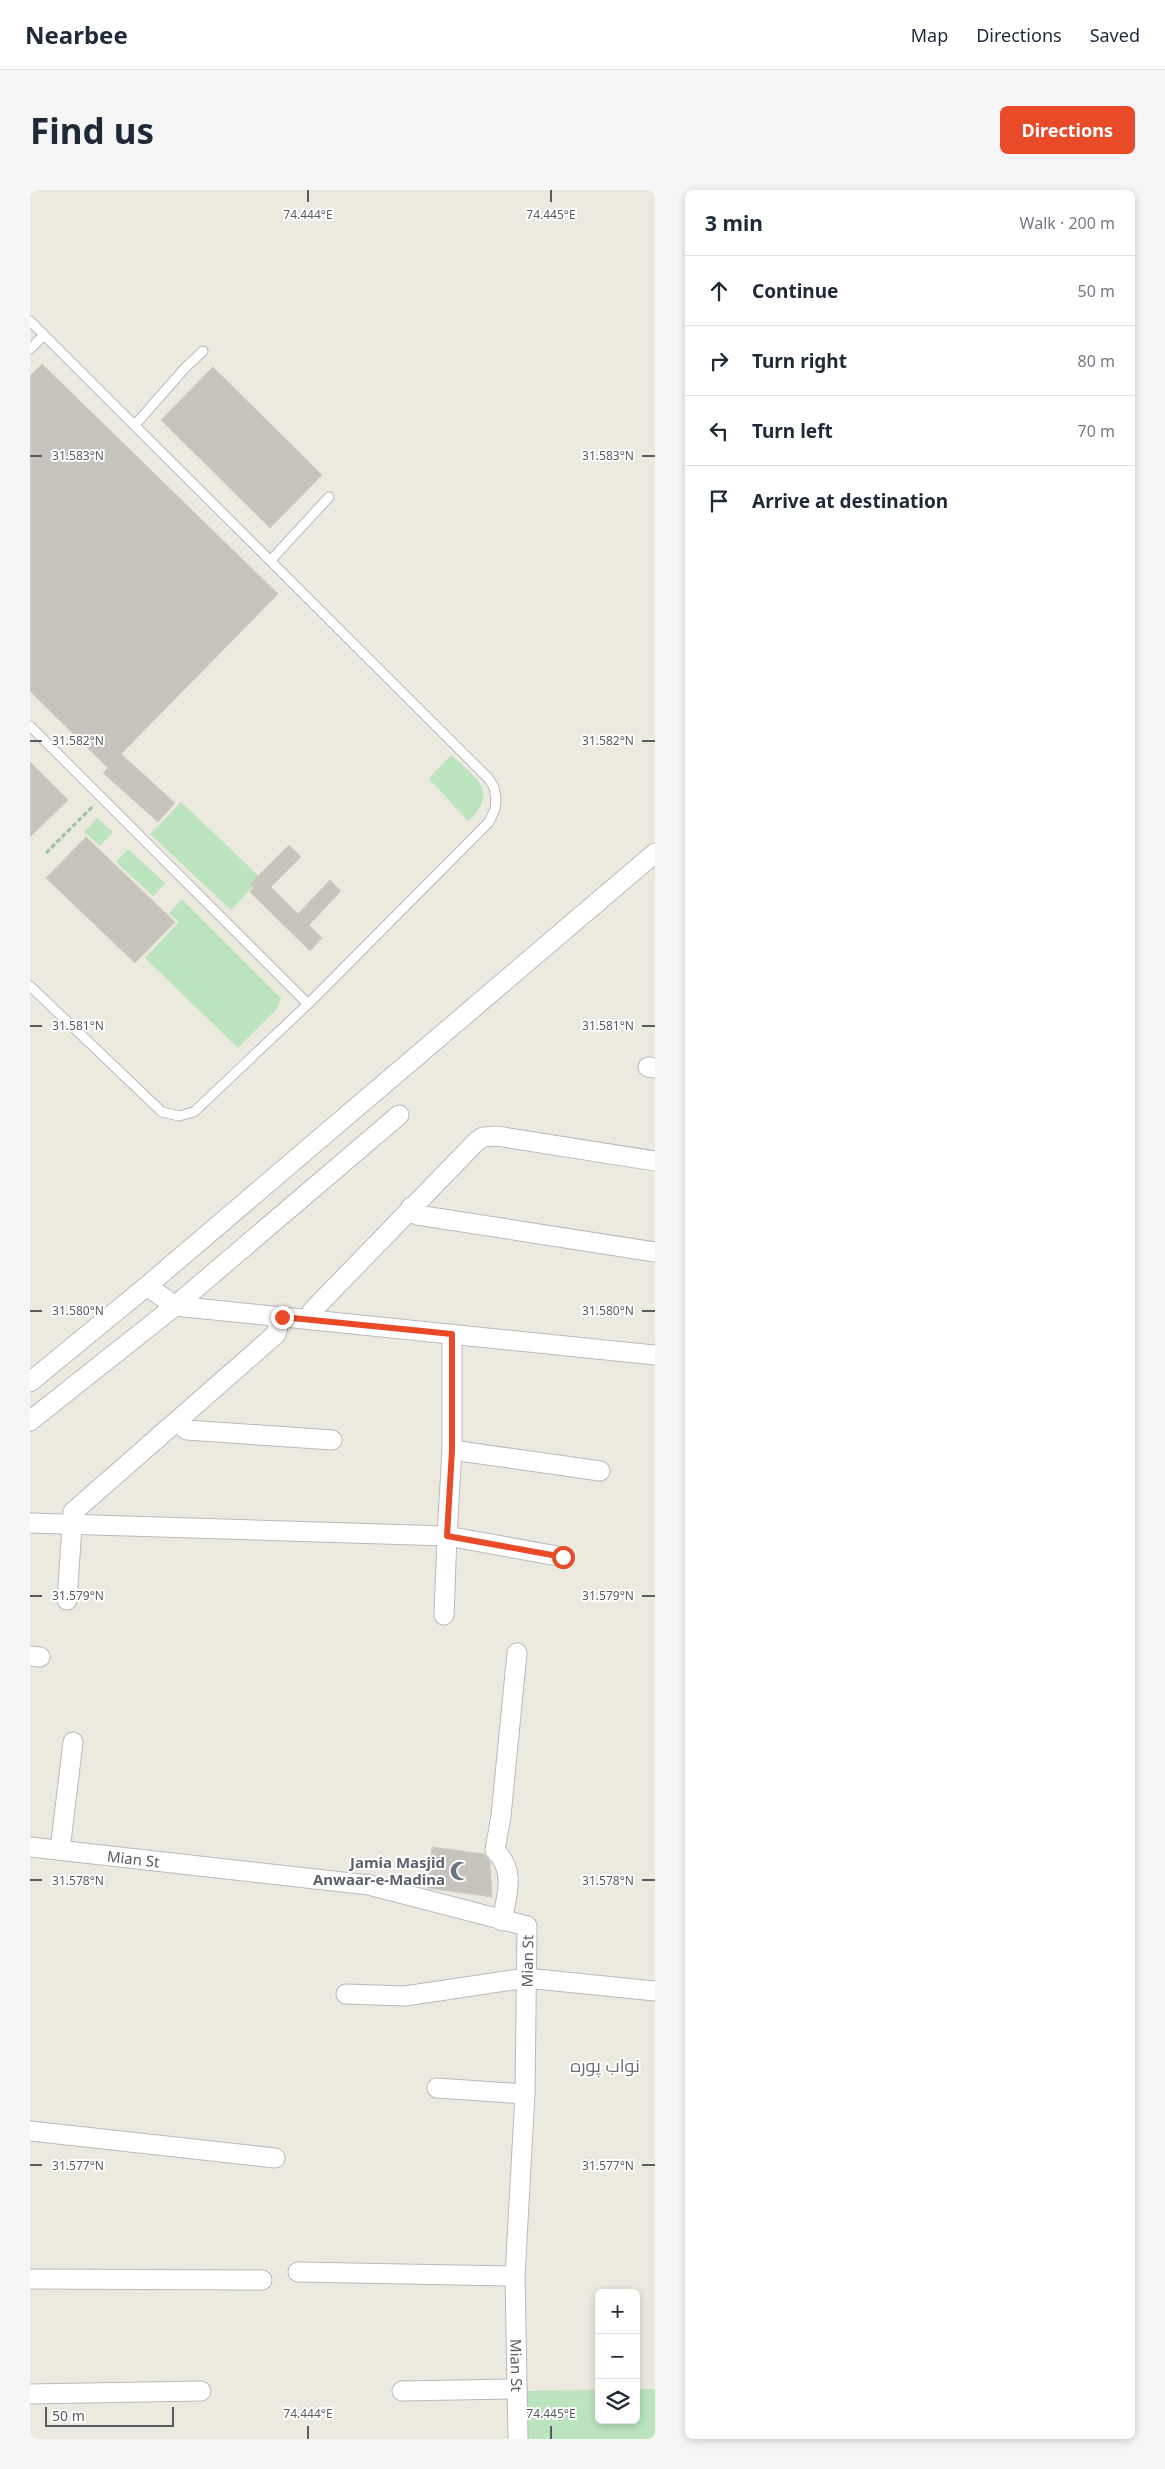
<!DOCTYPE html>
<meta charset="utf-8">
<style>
:root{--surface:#fff;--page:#f6f6f7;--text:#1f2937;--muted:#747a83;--line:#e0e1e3;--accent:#e94a28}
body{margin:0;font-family:"Noto Sans",Cairo,sans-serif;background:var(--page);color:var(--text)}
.controls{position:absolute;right:15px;bottom:15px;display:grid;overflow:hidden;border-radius:8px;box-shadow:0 2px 8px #0003}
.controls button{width:45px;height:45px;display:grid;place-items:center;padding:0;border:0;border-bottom:1px solid var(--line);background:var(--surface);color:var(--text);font:25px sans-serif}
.scale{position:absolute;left:15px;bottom:12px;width:129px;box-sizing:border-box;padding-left:5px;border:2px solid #585b61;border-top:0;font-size:14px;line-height:18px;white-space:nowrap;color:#585b61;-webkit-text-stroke:4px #fff;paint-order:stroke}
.stop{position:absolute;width:15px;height:15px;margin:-11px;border:4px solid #e94a28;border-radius:50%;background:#fff}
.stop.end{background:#e94a28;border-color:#fff;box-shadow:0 1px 5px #0008}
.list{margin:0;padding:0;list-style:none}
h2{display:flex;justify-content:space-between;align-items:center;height:65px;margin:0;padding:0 20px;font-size:21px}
h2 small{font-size:16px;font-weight:400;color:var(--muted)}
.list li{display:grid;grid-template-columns:32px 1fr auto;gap:15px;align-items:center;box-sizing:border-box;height:70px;padding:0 20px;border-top:1px solid var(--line)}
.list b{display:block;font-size:19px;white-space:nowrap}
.list em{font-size:16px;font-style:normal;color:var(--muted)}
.icon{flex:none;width:28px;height:28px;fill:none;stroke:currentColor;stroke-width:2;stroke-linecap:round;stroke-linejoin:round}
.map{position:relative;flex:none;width:625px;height:2249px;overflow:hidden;border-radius:8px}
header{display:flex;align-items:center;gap:30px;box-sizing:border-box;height:70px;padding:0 25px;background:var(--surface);border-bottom:1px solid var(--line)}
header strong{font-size:24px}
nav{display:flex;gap:28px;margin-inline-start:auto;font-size:18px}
.intro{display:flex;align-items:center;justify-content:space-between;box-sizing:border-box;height:120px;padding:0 30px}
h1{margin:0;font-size:35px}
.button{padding:12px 22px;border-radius:8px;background:var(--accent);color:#fff;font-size:18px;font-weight:700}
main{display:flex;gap:30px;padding:0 30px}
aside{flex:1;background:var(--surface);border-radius:8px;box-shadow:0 2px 8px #0003}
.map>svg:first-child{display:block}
.green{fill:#bbe4bf}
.building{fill:#c6c4bd;stroke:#d0ccbe}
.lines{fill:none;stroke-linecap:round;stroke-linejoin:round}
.service-casing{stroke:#b7b9bf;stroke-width:11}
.minor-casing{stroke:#b7b9bf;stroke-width:21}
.path{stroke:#94c5a7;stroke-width:3;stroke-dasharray:5 2.5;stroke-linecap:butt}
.service{stroke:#fff;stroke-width:9}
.minor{stroke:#fff;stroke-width:19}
.route{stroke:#e94a28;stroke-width:6}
.ticks{fill:none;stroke:#585b61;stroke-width:2}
.labels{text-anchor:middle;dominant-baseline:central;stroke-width:4;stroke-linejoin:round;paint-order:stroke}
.street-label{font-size:15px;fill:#585b61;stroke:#fff}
.worship-label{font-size:15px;font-weight:bold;fill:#5b616d;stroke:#fff;text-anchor:end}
.quarter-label{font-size:18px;fill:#696d73;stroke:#fff}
.ticks-label{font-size:12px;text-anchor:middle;fill:#585b61;stroke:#fff;stroke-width:4;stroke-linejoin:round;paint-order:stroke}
</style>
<header>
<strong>Nearbee</strong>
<nav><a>Map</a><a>Directions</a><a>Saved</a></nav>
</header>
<div class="intro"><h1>Find us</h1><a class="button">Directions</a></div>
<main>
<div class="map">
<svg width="625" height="2249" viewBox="0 0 625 2249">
<rect width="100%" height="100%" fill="#eceadf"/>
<path class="green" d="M421 565C445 587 471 602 438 631L399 589Z
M151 612 231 688 201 720 120 644Z
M67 628 83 642 70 656 54 642Z
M98 659 135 693 123 706 86 672Z
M152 709 251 808 247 819 208 858 115 768 149 732 139 723Z
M606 2199H625V2249H494V2201L569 2200V2230H606Z"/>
<path class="building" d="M12 174 248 404 91 564 145 613 128 632 73 583 78 578 0 501V186Z
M183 177 292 285 240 338 131 230Z
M0 572 38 610 0 647Z
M56 647 145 732 105 773 16 688Z
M259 655 271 667 241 697 268 724 300 690 311 701 279 735 292 748 280 761 220 702 224 697 220 694Z
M402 1657 454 1664 460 1672 462 1707 398 1698Z"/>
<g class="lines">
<defs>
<path id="service" d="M0 131 458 588 464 597 466 609 465 619 459 632 278 814 164 922 149 926 132 922 0 796
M0 159 14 145
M105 235 155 178 173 161
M241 370 299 307
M0 536 278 814"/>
<g id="minor">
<path d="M618 877 625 878"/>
<path d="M381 1017 387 1025 625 1062"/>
<path d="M117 1096 145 1116 625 1165"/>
<path d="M281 1130 282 1121 446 952 453 947 466 946 625 971"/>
<path d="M422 1144V1260L417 1346 533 1367"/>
<path d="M0 1192 117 1096 625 663"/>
<path d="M0 1231 145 1116 369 925"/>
<path d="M147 1232 157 1240 302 1250"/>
<path d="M422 1260 570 1281"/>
<path d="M0 1333 417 1346 414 1425"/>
<path d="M37 1410 43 1322 246 1144 251 1127"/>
<path d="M0 1466 10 1467"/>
<path id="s1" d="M0 1657 339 1695 497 1736 495 1904 485 2086 488 2249"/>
<path d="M30 1660 43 1552"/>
<path d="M472 1731C477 1703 486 1682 465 1660L471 1626 487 1463"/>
<path d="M316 1804 375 1806 496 1788 625 1801"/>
<path d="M407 1898 495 1904"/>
<path d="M0 1941 245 1968"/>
<path d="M268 2082 485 2086"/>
<path d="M0 2089 232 2090"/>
<path d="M372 2201 485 2199"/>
<path d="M0 2204 171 2201"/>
</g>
</defs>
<use href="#service" class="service-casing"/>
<use href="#minor" class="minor-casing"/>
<path class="path" d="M16 663 64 615"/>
<use href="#service" class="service"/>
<use href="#minor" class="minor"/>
</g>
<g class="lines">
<path class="route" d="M252 1127 422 1144V1260L417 1346 533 1367"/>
</g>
<path class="ticks" d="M278 0V12M521 0V12M0 266H12M612 266H625M0 551H12M612 551H625M0 836H12M612 836H625M0 1121H12M612 1121H625M0 1406H12M612 1406H625M0 1690H12M612 1690H625M0 1975H12M612 1975H625M278 2236V2249M521 2236V2249"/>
<defs>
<symbol id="mosque-bare" viewBox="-9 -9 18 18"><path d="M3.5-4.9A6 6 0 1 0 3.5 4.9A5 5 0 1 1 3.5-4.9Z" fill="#6b7280" stroke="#fff" stroke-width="2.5" paint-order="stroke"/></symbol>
</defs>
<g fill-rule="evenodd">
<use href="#mosque-bare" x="416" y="1667" width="28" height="28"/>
</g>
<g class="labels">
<g class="street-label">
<text stroke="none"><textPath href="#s1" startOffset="104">Mian St</textPath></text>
<text transform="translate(497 1771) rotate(-89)">Mian St</text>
<text stroke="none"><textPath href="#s1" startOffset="944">Mian St</textPath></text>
</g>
<g class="worship-label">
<text x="415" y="1672">Jamia Masjid<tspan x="415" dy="17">Anwaar-e-Madina</tspan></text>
</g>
<g class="quarter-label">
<text x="575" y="1875">نواب پورہ</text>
</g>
</g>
<g class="ticks-label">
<text x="278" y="29">74.444°E</text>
<text x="521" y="29">74.445°E</text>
<text x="48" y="270">31.583°N</text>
<text x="578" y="270">31.583°N</text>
<text x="48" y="555">31.582°N</text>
<text x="578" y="555">31.582°N</text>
<text x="48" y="840">31.581°N</text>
<text x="578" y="840">31.581°N</text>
<text x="48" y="1125">31.580°N</text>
<text x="578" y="1125">31.580°N</text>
<text x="48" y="1410">31.579°N</text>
<text x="578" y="1410">31.579°N</text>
<text x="48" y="1695">31.578°N</text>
<text x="578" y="1695">31.578°N</text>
<text x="48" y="1980">31.577°N</text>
<text x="578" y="1980">31.577°N</text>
<text x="278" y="2228">74.444°E</text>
<text x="521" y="2228">74.445°E</text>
</g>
</svg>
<div class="controls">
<button>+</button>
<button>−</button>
<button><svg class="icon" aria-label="layers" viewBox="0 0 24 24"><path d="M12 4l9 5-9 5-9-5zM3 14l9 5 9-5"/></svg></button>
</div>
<div class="scale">50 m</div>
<div class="stop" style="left:533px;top:1367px"></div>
<div class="stop end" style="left:252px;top:1127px"></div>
</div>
<aside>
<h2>3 min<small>Walk · 200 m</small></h2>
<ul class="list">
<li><svg class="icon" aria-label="ahead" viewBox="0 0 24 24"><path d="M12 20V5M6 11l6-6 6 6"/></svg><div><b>Continue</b></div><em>50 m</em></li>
<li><svg class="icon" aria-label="right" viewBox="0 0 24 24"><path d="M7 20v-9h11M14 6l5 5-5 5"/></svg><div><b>Turn right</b></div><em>80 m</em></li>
<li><svg class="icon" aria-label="left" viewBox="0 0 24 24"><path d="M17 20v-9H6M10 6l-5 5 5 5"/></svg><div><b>Turn left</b></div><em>70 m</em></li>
<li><svg class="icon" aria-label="arrive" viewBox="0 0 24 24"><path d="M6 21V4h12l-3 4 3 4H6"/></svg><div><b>Arrive at destination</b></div></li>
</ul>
</aside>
</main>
